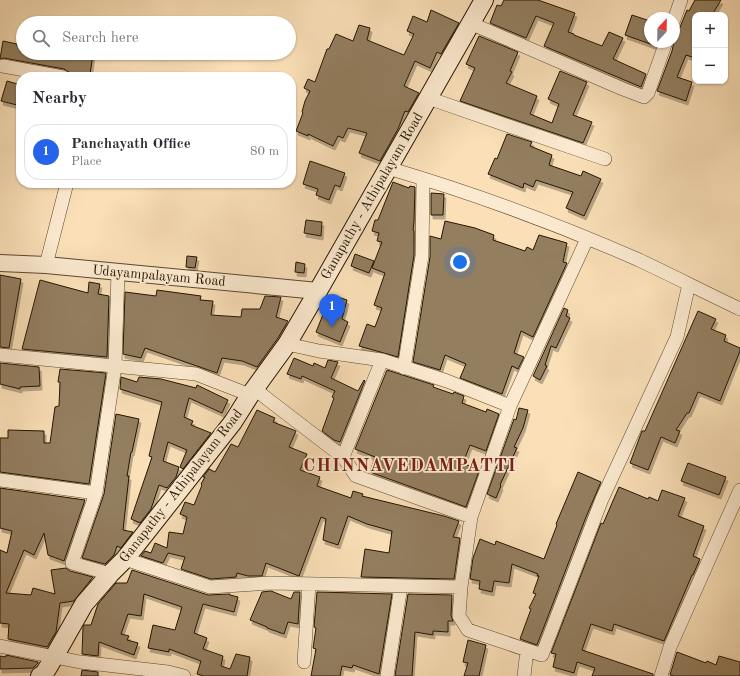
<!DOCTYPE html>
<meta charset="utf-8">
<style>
:root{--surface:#fff;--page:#f2f2f3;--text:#2b2b33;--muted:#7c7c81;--line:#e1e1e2;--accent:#2563eb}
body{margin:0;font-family:"Old Standard TT",serif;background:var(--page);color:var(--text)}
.controls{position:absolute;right:12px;top:12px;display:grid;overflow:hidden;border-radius:8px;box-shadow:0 1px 3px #0004}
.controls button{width:36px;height:36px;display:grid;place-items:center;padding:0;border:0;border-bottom:1px solid var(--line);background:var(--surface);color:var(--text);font:20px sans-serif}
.compass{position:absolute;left:644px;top:12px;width:36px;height:36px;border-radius:50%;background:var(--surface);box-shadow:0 1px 3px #0004;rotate:22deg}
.you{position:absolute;left:460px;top:262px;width:14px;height:14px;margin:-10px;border:3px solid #fff;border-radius:50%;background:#1a73e8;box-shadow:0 0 0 6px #1a73e833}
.badge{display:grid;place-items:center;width:26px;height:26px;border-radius:50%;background:var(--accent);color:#fff;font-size:13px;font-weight:700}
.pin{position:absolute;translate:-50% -33px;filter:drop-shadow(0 1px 2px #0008)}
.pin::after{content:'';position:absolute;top:21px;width:14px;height:12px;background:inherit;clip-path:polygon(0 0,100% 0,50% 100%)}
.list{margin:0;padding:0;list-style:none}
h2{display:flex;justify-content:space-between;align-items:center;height:52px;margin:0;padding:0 16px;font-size:17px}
h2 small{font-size:13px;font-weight:400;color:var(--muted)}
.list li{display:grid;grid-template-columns:26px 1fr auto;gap:12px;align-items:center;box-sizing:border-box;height:56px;margin:0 8px 8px;padding:0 8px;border:1px solid var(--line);border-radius:16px}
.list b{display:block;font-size:15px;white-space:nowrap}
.list p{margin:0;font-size:13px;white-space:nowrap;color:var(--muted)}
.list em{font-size:13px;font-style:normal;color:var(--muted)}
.icon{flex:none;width:22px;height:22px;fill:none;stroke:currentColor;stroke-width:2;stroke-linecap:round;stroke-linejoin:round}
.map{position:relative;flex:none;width:740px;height:676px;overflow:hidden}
.search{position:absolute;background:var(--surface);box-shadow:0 1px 3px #0004;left:16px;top:16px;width:280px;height:44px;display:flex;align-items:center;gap:10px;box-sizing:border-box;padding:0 14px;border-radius:22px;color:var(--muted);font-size:15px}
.panel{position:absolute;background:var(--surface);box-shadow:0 1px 3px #0004;left:16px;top:72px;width:280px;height:116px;border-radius:16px}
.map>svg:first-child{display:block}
.building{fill:#937e60;stroke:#241501;filter:url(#shadow)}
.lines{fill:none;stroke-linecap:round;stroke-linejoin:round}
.minor-casing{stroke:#5a482e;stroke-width:14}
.tertiary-casing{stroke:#5a482e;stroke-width:18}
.secondary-casing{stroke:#241501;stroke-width:20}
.minor{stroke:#fcead0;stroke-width:13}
.tertiary{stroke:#fcead0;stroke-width:16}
.secondary{stroke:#fcead0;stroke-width:18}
.labels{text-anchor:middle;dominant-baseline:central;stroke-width:3.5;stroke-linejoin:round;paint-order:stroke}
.street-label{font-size:14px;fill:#241501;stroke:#fcead0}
.district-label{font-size:18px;font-weight:bold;letter-spacing:1px;fill:#7a1f14;stroke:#fcead0}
</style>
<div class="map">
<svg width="740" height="676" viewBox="0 0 740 676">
<defs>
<filter id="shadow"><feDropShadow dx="2" dy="4" stdDeviation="0" flood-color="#0004"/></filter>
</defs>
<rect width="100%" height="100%" fill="#fadfb7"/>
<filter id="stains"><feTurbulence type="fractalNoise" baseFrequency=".005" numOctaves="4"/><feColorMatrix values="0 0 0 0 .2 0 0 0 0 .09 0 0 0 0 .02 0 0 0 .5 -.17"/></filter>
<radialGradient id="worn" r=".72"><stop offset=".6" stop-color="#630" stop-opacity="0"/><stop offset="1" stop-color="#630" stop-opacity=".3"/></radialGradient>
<path class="building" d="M504 0H538L575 13 568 32 574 34V35L602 46 609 32 623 38 613 59 646 74 641 87 544 46 554 23 536 16 526 38 490 23 497 5 501 6Z
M695 0H721L712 15H695V58L686 55 677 77 692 82 686 101 657 91 672 51 675 37H676L687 10 689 11Z
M431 10 459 23 441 54 437 52 430 68 415 61 404 86 419 93 408 112 405 111 398 129 380 161 359 153 367 133 348 128 343 138 338 136 333 146 308 134V136L296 131 303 113 302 112 305 101 310 91 304 88 308 79 315 82 327 49H329L336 34 353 41 359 25 370 28 367 40 404 55 414 34 407 31 413 16 427 22Z
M632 15 650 21V42H658L656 46 625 35Z
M479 36 518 52 510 71 512 72 506 83 537 96 530 114 552 123 559 104 548 99 560 71 587 82 573 115 592 122 583 143 460 101 475 68 466 64Z
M3 41 17 44V46L23 47V53H93L90 75 70 73 64 69 4 58 0 59Z
M7 81 21 85V106L1 101Z
M507 134 532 142 530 146 552 155 549 165 581 176 583 171 601 179 584 216 566 208 573 192 536 180 533 187 524 183 523 188 488 174 495 158 497 159Z
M310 161 345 173 340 187 335 185 329 200 316 195 318 189 303 184Z
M393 182 409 188 410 186 415 187 414 221 413 230 414 231V255L398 357 359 346 367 324 375 327 382 308 374 305 385 273 372 268 382 242 377 241 379 233 372 231 375 220H378Z
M431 193 444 194 443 215H431Z
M306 220 322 222 321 236 304 233Z
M445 221 475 228 494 235 493 240 525 251 527 247 533 250 539 235 567 243 563 262 567 263 533 337 521 331 514 353 524 357 518 369 512 366 502 394 460 378 466 364 445 355 440 370 413 362 430 257V236L441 239Z
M355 254 374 261 369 273 351 266Z
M187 256 197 257 195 268 186 267Z
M296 262 305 264 304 273 295 272Z
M0 275 21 279 9 348 0 347Z
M40 280 88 293 89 282 100 284 98 294 109 296 107 357 22 349Z
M157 290 201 296 200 300 213 301 211 315 241 317 242 309H260L265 296 281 297 276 317 288 321 278 338 257 367 242 361 222 358 217 373 145 348 141 358 123 354 125 292 156 296Z
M338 297 347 300 342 319 348 322 340 342 316 332 324 312 333 315Z
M564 308 568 310 566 316 570 318 556 348 551 346 545 365 547 366 540 380 533 376Z
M698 311 716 319 711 329 726 335 724 341 740 348V351L720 401 698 392 689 413H687L676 430 680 431 675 443 661 437 648 470 630 463 642 431H645Z
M294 358 313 366 314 363 325 368 328 360 338 362 331 378 358 391 364 380 365 381 340 442 334 440 322 431 334 398 332 397 335 391 302 376 301 379 287 374Z
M0 363 39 367 40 386 20 387V389L0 384Z
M60 369 106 373 89 484 0 472V438H8V430L44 431V443H50L55 407 59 406 60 382H58Z
M387 370 434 385 433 387 453 394 454 392 464 396 462 403 486 412 487 409 499 414 486 451 470 445 463 463 470 466 469 468 479 471 466 507 370 472 375 457 355 449Z
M121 377 137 382 139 377 161 379 196 388 197 385 228 400 222 413 189 398 184 417 193 421 191 425 211 433 183 469 180 467 187 450 168 442 163 461 179 467 176 477 167 488 159 485 151 509 140 523 131 519 152 457 149 456 162 402 120 389Z
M519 408 528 410 523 428 514 447 517 448 500 485 501 486 496 498 487 494 514 419 516 420Z
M257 410 275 418 273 422 296 431 289 447 307 454 300 470 320 477 317 486 351 498 353 491 363 494 362 496 444 516 459 521 453 537 460 538 454 579 361 577 365 549 389 553 392 531 367 524 348 516 338 545 323 540 326 519 321 517 299 576 266 563 262 576H248L237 573 236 577 211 579 181 569 185 557 168 553 163 563 141 556 145 551 151 553 155 543 167 548 169 532 183 534 187 517 180 514 185 502 194 505 202 485 201 484 205 477H203L209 469 215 472 231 444 238 447Z
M116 414 139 419 132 452H131L127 476H129L123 530 133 532 121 548 117 546 114 555 105 564 82 558 104 494Z
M688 463 726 477 719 495 681 481Z
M578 472 601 482 586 517 537 645 520 639 531 609 529 608 536 594 533 593 539 576H537L538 574 512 564 509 583 494 581 492 592 479 589 480 581 470 579 473 558 480 539 495 545 496 541 544 559 557 525 556 524Z
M619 487 648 499 649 497 658 501 662 490 685 498 678 516 704 526 693 556 700 559 693 575H692L664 641 614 624 612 631 591 624 582 650 653 674V676H592L595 668 577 662 574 673 553 667 556 654 551 653 601 523 603 524Z
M0 488 85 500 64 561 48 555 44 533 34 555 24 550 6 593 31 595 33 588 55 594 51 570 66 568 70 571 93 577 74 601 60 603 56 632 47 647 8 639 9 624 0 623V550L7 553 12 531 0 528Z
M132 570 208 595 230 594V595L238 597 234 612 203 604 194 633 207 638 203 649 223 656 221 666 230 669 236 654 250 657 247 676H204L197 674 201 661 169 649V652L148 648 153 625 175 630 182 607 144 594 141 616 128 614 121 634 129 636 127 640 138 643 134 655 99 642 98 656 82 654 83 627 84 625H91L98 604 116 583H127Z
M271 591 291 599 294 592H300L298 624 288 622 284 634 267 628V627L250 620 262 592Z
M317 592 392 594 379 674 353 665 352 668 342 666 340 676H311L316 649 313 648 316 628 314 627Z
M408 594 452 595 451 615 453 621H448V632L433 631V635L415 632 412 676H395Z
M468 640 486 645 479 676H464L468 663 463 662Z
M677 652 706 663 707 661 716 665 719 656 740 662V676H674L670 675Z
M6 655 38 662V663L33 668 0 669V656L6 657Z
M82 670 98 672V676H81Z"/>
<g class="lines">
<defs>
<path id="minor" d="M674 20 681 0
M470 23 623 89 644 97 648 93 666 42
M3 66 63 77
M428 98 605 159
M388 168C473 193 557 224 639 260 673 276 706 293 740 309
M46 265 67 183
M287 344 319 351 382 360
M0 355 196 374 250 395
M404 368 422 256 423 180
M510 406 587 239
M343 457 356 476 471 517
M0 480 96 493
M125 559 210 587 270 583 461 587 471 517 510 406 447 381 382 360 343 457 270 401 255 389
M110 574 72 563 96 493 115 366 118 272
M461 587 459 616 468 630 542 655 602 499 677 337 689 284
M0 646 80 662 168 672 184 676
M304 662 309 584
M387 676 401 586
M524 676 527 650
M661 676 670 647 740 490"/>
<path id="tertiary" d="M0 263 46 265 318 291"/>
<path id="secondary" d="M40 676 44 674 50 664 84 604 110 574 125 559 233 422 250 395 287 344 318 291 484 0"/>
</defs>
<use href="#minor" class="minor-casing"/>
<use href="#tertiary" class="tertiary-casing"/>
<use href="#secondary" class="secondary-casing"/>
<use href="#minor" class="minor"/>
<use href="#tertiary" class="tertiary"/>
<use href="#secondary" class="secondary"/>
</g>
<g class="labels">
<g class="street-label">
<text transform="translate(372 196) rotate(-60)">Ganapathy - Athipalayam Road</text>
<text transform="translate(159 276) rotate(5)">Udayampalayam Road</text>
<text transform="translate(181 486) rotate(-52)">Ganapathy - Athipalayam Road</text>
</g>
<g class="district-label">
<text x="410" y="466">CHINNAVEDAMPATTI</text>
</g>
</g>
<rect width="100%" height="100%" filter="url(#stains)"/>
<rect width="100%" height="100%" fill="url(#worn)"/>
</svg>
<div class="controls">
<button>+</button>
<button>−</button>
</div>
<svg class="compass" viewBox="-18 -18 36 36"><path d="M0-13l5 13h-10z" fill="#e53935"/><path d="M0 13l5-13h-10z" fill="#7c7c81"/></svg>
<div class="you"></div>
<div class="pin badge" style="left:332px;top:327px">1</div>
<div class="search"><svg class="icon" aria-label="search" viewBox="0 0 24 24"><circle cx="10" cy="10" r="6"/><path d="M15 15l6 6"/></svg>Search here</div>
<section class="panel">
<h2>Nearby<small></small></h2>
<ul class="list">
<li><span class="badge">1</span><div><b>Panchayath Office</b><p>Place</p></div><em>80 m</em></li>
</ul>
</section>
</div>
